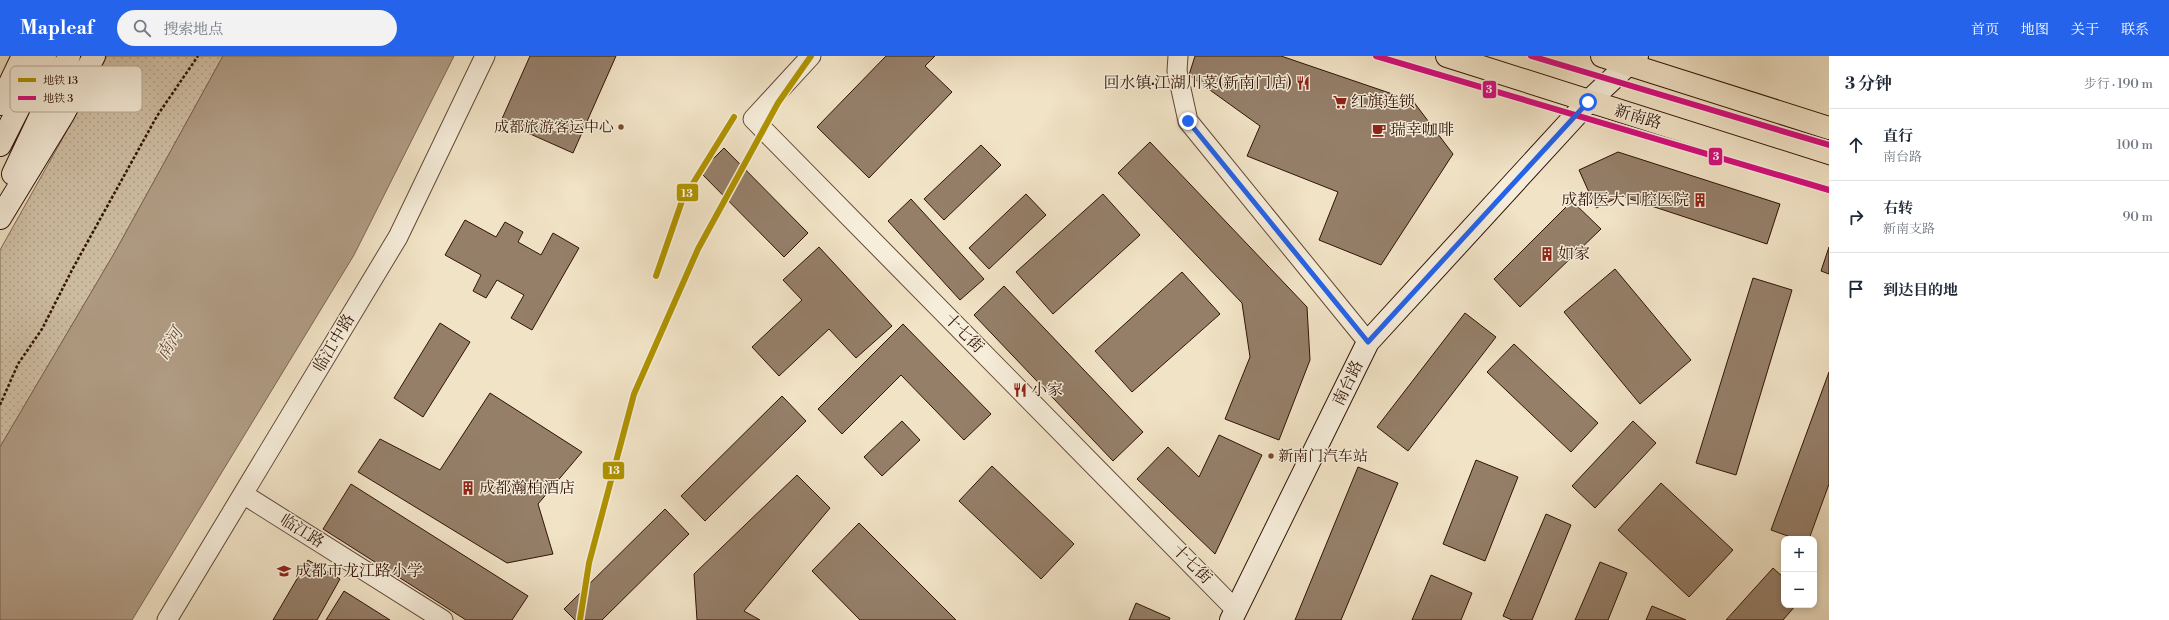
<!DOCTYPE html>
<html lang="zh">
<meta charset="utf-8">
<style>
:root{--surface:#fff;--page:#f2f2f3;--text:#1f2937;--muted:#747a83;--line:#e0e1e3;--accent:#2563eb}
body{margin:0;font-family:"Libre Bodoni","Noto Serif SC",serif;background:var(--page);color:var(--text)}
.controls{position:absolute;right:12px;bottom:12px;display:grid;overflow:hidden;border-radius:8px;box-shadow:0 2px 6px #0003}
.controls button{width:36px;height:36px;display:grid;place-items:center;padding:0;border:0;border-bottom:1px solid var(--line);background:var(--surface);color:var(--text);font:20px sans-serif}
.stop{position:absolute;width:12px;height:12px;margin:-9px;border:3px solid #2563eb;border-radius:50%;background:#fff}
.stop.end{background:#2563eb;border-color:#fff;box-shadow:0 1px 4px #0008}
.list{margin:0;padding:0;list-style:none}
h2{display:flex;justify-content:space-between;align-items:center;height:52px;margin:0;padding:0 16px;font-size:17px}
h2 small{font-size:13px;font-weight:400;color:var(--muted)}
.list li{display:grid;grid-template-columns:26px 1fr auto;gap:12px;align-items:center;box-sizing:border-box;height:72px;padding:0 16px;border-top:1px solid var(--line)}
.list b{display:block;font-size:15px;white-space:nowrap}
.list p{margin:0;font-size:13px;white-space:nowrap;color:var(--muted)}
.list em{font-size:13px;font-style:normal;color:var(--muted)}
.icon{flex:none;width:22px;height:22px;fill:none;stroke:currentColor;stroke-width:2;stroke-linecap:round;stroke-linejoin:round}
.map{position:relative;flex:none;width:1829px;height:564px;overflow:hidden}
header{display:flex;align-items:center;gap:24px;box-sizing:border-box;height:56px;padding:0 20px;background:var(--accent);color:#fff}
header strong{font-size:19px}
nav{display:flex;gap:22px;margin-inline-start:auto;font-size:14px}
.search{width:280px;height:36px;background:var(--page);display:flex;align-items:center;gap:10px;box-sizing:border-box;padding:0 14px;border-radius:22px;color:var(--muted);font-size:15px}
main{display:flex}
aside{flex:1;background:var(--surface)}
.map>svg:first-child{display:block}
.park{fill:url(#park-dots);stroke:#806a55}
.water{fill:#b09c84;stroke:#7d6551}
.building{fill:#957f69;stroke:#311305}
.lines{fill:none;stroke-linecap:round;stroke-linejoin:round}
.street-casing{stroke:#614735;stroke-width:21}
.secondary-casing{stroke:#311305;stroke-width:24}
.primary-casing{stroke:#311305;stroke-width:24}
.path{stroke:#311305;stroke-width:2.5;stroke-dasharray:3 2;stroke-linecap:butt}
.street{stroke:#f6edda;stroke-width:19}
.secondary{stroke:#f6edda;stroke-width:22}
.primary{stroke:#f1e3c6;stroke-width:22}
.metro-1-casing{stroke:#f6edda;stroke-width:9}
.metro-2-casing{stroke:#f6edda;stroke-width:9}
.metro-1{stroke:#af9201;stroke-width:6}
.metro-2{stroke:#d40f7d;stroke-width:6}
.route{stroke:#2563eb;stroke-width:5}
.bus-dot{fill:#7a4b2a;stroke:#f6edda;stroke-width:1.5}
.labels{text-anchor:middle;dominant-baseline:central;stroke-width:3;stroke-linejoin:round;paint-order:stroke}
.bus-label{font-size:15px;fill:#311305;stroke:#f6edda;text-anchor:end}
.poi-label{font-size:16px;fill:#311305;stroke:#f6edda;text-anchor:start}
.street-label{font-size:16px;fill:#311305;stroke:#f6edda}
.water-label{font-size:17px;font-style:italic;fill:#644a38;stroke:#f6edda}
.key{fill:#f6edda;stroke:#bbac9a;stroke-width:1}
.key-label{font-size:11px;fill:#311305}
.line-badge{stroke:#f6edda;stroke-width:1.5}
.badge-label{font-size:11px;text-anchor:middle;font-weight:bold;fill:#fff}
</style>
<header>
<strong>Mapleaf</strong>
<div class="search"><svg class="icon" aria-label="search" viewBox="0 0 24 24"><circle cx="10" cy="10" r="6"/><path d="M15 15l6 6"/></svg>搜索地点</div>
<nav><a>首页</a><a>地图</a><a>关于</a><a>联系</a></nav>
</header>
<main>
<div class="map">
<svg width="1829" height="564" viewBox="0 0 1829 564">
<defs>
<pattern id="park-dots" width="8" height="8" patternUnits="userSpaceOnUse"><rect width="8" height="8" fill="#d0c0a5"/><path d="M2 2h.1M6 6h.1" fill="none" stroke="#b3a48d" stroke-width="1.8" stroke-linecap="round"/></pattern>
</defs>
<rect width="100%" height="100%" fill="#f1e3c6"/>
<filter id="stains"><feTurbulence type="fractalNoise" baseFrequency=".005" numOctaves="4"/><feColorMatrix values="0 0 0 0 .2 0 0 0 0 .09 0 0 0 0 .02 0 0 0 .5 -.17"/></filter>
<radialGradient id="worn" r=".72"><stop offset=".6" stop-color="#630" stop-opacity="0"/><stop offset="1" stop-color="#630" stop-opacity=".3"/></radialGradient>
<path class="park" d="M107 0H223L115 196 0 391V194L87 39Z"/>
<path class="water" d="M223 0H454L354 199 132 564H0V391L115 196Z"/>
<path class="building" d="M530 0H616L573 97 501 65Z
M886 0H935L925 10 952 36 869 122 817 71Z
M1195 0H1281L1413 45 1453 98 1381 209 1319 184 1338 136 1247 100 1260 70 1189 19Z
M1150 86 1307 251 1310 304 1279 384 1225 363 1250 301 1242 247 1118 117Z
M981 89 1001 109 944 164 924 143Z
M724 92 808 177 784 201 700 116Z
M1618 96 1780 148 1767 188 1621 140 1596 152 1579 114Z
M1026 138 1046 159 989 213 969 192Z
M1103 138 1140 179 1053 258 1016 216Z
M911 143 984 223 960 244 888 165Z
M1572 145 1601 173 1520 251 1494 223Z
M465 164 496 181 505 166 523 176 518 186 541 199 553 177 579 192 532 274 511 262 524 239 497 224 486 242 473 235 481 219 445 199Z
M819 191 892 270 856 302 829 273 779 320 752 291 802 244 783 224Z
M1829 191V218L1821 215Z
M1615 213 1691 304 1640 348 1564 256Z
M1182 216 1220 258 1132 336 1095 295Z
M1753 222 1792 234 1736 419 1696 407Z
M1004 230 1143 376 1113 405 974 259Z
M1465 257 1496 281 1408 395 1377 371Z
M440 267 470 286 423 361 394 342Z
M903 268 991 358 964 384 901 319 842 378 818 353Z
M1514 288 1598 367 1571 396 1487 316Z
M1829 316V428L1809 483H1796L1771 474Z
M490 337 582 396 538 448 553 498 507 507 358 416 380 383 440 414Z
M782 340 806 365 705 465 681 440Z
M902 365 920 384 882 420 864 401Z
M1633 365 1656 387 1595 452 1572 430Z
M1219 379 1262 399 1215 498 1137 423 1168 391 1199 421Z
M1476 404 1518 421 1485 505 1443 488Z
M992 410 1074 488 1041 523 959 445Z
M1358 411 1398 427 1341 564H1295Z
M797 419 830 452 744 555 760 564H697L694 518Z
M1661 427 1733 494 1689 541 1618 474Z
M351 428 528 540 512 564H466L323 473Z
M665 453 689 478 602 564H575L564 553Z
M1546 458 1571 469 1532 564H1512L1503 560Z
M859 467 956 564H860L812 515Z
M308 504 340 523 317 564H273Z
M1600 506 1627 517 1608 564H1575Z
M1773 512 1784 522V549H1796L1783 564H1726Z
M1431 519 1472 537 1461 564H1412Z
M344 535 390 564H326Z
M1136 547 1170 562 1169 564H1129Z
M1652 550 1686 564H1646Z"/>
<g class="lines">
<defs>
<path id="street" d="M811 0 753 63 1235 553
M1178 0 1177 15 1188 65 1368 286
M243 438 443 564
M167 564 398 181 485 0"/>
<path id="secondary" d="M0 48 23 0
M0 89 45 0
M13 118 69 0
M0 162 64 57 94 0
M1231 564 1368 286 1588 46 1637 0"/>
<path id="primary" d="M1447 0 1829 121
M1602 0 1829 72"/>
</defs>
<use href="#street" class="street-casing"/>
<use href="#secondary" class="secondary-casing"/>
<use href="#primary" class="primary-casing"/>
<path class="path" d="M0 349 18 308 42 273 72 214 157 60 198 0"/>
<use href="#street" class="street"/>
<use href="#secondary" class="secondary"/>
<use href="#primary" class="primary"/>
<defs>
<path id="metro-1" d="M656 220 682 145 734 61
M580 564 589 507 634 338 698 193 778 47 811 0"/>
<path id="metro-2" d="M1376 0 1829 134
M1531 0 1829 89"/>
</defs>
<use href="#metro-1" class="metro-1-casing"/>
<use href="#metro-2" class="metro-2-casing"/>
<use href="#metro-1" class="metro-1"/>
<use href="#metro-2" class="metro-2"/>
</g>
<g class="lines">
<path class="route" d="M1188 65 1368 286 1588 46"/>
</g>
<defs>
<symbol id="restaurant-bare" viewBox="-9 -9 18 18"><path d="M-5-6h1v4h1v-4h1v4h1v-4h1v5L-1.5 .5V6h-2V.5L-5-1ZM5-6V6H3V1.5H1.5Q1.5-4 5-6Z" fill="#8f2418" stroke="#f6edda" stroke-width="2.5" paint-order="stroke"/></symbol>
<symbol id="supermarket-bare" viewBox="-9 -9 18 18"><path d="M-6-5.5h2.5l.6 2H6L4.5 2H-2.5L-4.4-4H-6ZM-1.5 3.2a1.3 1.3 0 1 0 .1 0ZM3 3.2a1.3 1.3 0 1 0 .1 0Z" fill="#8f2418" stroke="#f6edda" stroke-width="2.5" paint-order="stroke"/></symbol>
<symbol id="cafe-bare" viewBox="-9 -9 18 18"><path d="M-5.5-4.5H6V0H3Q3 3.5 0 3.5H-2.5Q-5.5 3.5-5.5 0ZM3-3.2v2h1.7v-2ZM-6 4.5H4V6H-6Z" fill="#8f2418" stroke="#f6edda" stroke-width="2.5" paint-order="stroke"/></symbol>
<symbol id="building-bare" viewBox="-9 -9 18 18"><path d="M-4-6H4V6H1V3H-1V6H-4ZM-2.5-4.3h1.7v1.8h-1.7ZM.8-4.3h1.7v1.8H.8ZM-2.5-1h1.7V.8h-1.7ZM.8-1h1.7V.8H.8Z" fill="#8f2418" stroke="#f6edda" stroke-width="2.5" paint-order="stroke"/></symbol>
<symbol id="school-bare" viewBox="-9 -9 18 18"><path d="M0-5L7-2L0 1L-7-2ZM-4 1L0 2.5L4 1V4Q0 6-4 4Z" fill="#8f2418" stroke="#f6edda" stroke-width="2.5" paint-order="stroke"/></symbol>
</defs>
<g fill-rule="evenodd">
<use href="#restaurant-bare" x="1293" y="17" width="20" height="20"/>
<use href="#supermarket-bare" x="1330" y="36" width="20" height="20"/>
<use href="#cafe-bare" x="1369" y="64" width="20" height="20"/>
<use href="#building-bare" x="1690" y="134" width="20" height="20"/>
<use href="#building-bare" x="1537" y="188" width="20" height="20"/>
<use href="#restaurant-bare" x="1010" y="324" width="20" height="20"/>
<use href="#building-bare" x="458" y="422" width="20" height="20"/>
<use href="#school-bare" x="274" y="505" width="20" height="20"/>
</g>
<g class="bus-dot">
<circle cx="621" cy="71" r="3.5"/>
<circle cx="1271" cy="400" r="3.5"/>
</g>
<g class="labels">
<g class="bus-label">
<text x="614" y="71">成都旅游客运中心</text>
<text x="1278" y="400" text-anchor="start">新南门汽车站</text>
</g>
<g class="poi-label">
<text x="1292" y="27" text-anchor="end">回水镇·江湖川菜(新南门店)</text>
<text x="1351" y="46">红旗连锁</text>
<text x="1390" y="74">瑞幸咖啡</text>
<text x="1689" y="144" text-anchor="end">成都医大口腔医院</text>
<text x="1558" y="198">如家</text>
<text x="1031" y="334">小家</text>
<text x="479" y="432">成都瀚柏酒店</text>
<text x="295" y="515">成都市龙江路小学</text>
</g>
<g class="street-label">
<text transform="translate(1638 61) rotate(17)">新南路</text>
<text transform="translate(964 277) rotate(45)">十七街</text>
<text transform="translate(334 287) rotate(-59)">临江中路</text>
<text transform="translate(1348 327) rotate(-64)">南台路</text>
<text transform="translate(302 475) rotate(32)">临江路</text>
<text transform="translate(1192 508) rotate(45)">十七街</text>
</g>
<g class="water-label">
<text transform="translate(170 288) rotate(-58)">南河</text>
</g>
</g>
<rect x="10" y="10" width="132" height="46" rx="6" class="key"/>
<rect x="18" y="22" width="18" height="4" fill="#af9201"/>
<rect x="18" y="40" width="18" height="4" fill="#d40f7d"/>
<g class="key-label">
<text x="43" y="28">地铁 13</text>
<text x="43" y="46">地铁 3</text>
</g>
<g class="line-badge">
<rect x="1482" y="24" width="15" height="19" rx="4" fill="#d40f7d"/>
<rect x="1708" y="91" width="15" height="19" rx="4" fill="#d40f7d"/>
<rect x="676" y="127" width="23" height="19" rx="4" fill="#af9201"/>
<rect x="602" y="405" width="23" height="19" rx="4" fill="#af9201"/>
</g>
<g class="badge-label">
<text x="1489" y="37">3</text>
<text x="1716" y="104">3</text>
<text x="687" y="141">13</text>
<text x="614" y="418">13</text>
</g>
<rect width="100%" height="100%" filter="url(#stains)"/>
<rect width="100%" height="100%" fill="url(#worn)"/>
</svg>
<div class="controls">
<button>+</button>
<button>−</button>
</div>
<div class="stop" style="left:1588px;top:46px"></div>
<div class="stop end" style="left:1188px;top:65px"></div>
</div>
<aside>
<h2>3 分钟<small>步行 · 190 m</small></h2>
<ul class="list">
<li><svg class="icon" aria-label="ahead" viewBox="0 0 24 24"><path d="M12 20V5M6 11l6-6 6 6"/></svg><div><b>直行</b><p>南台路</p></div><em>100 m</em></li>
<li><svg class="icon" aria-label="right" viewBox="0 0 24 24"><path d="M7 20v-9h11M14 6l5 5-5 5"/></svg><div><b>右转</b><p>新南支路</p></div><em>90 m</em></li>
<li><svg class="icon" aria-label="arrive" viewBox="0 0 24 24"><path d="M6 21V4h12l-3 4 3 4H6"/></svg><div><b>到达目的地</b></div></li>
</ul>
</aside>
</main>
